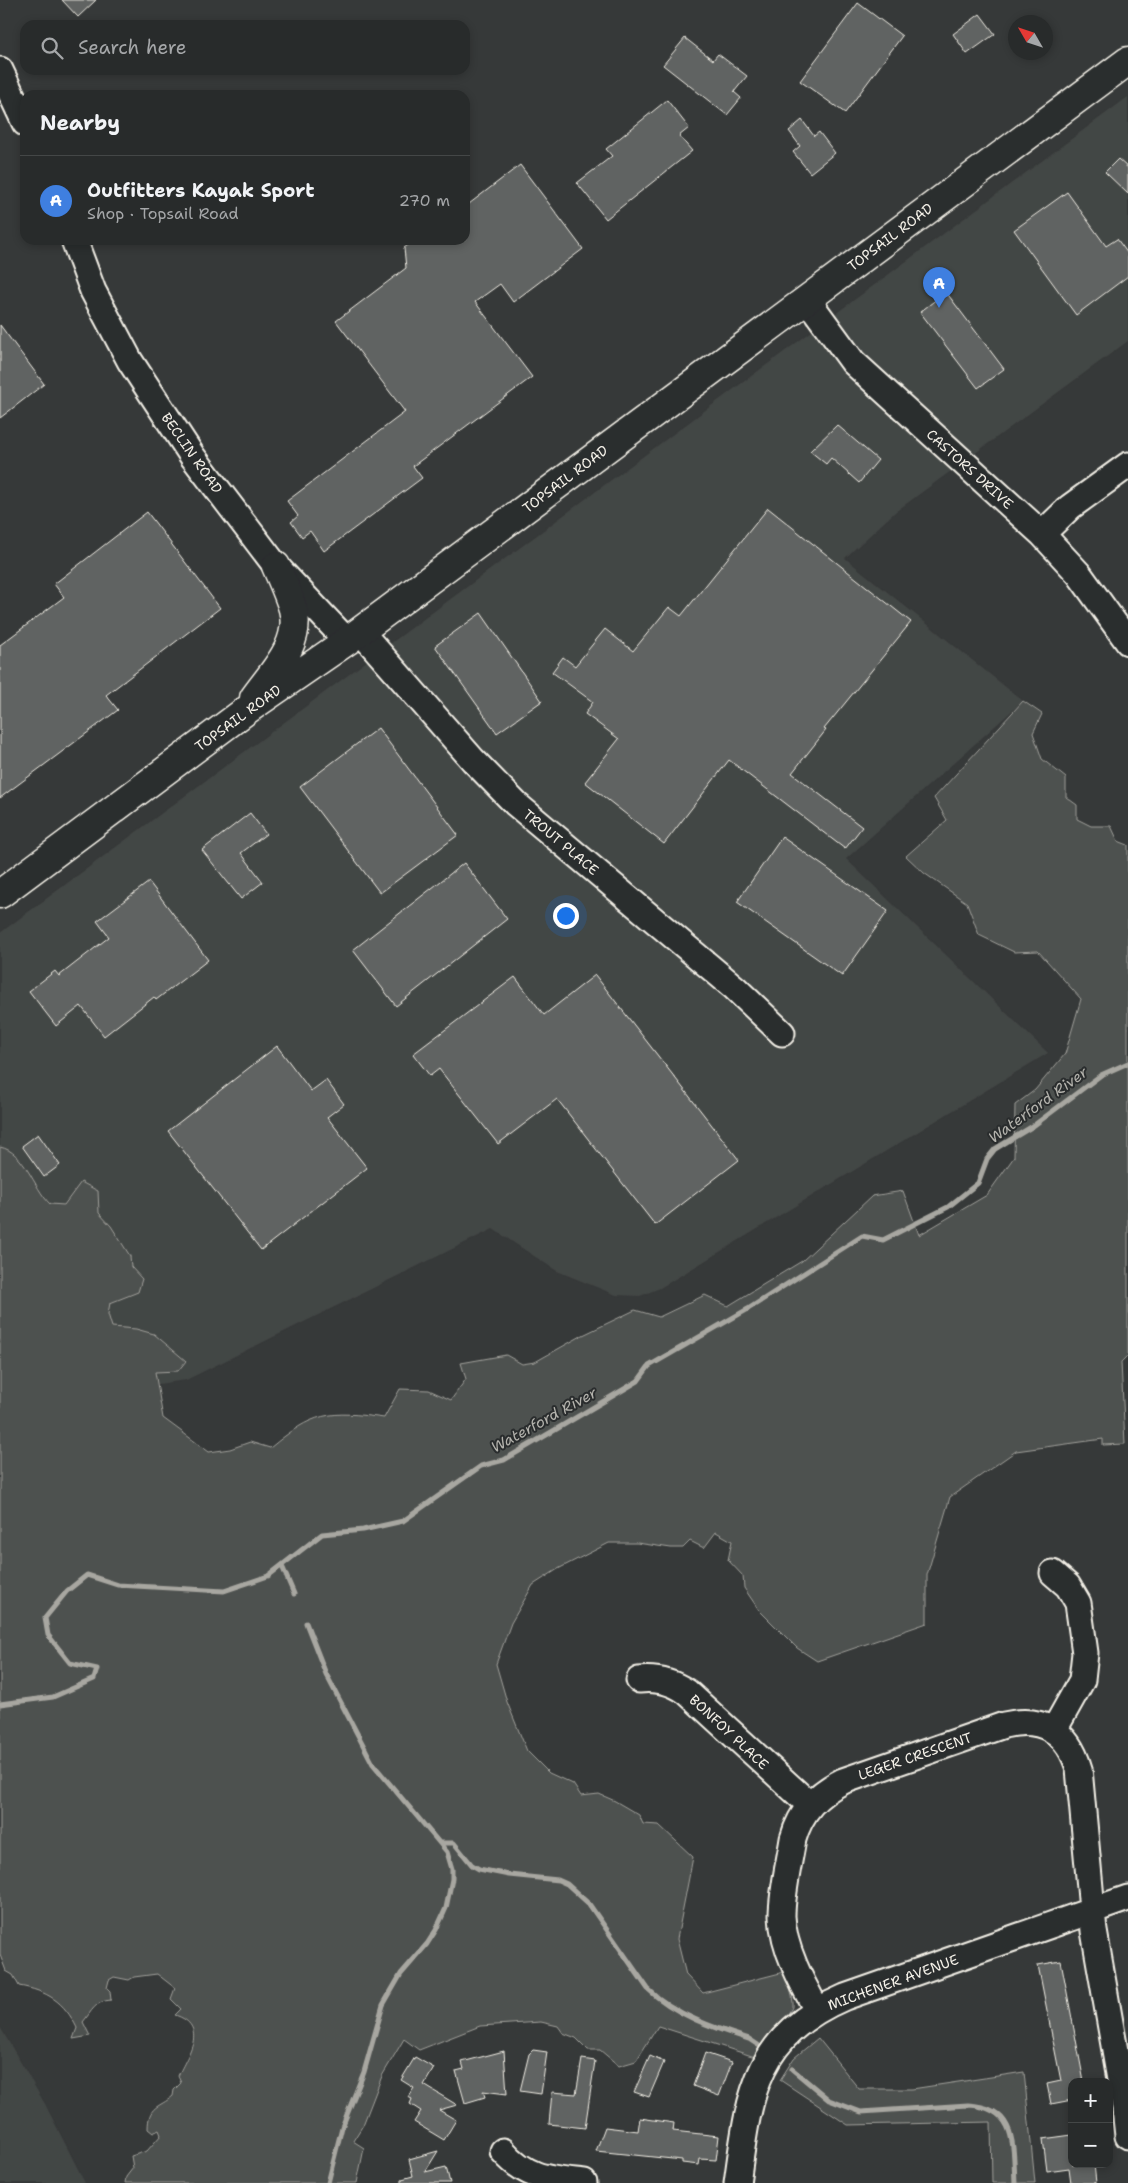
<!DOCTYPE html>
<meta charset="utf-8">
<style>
:root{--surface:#282b2b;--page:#343737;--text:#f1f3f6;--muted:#a5a7a9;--line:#444747;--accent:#ffd166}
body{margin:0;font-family:"Shantell Sans",sans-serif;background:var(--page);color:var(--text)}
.controls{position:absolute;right:15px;bottom:15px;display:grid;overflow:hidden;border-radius:10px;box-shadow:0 2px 8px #0003}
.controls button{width:45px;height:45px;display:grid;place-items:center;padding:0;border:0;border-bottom:1px solid var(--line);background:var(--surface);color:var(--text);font:25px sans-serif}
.compass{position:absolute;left:1008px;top:15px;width:45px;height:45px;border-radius:50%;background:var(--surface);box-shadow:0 2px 8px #0003;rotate:309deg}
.you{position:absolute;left:565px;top:915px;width:18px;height:18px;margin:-12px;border:4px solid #fff;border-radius:50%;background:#1a73e8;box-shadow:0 0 0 8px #1a73e833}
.badge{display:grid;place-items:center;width:32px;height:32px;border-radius:50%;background:var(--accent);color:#fff;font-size:16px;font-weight:700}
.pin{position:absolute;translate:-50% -41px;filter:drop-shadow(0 1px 2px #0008)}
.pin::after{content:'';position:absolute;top:26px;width:18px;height:15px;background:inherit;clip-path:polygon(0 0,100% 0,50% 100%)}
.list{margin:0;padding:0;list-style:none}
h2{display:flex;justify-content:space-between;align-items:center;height:65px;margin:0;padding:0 20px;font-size:21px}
h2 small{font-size:16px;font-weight:400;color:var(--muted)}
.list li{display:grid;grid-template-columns:32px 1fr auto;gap:15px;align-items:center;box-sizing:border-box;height:90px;padding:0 20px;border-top:1px solid var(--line)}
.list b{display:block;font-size:19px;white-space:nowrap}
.list p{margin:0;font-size:16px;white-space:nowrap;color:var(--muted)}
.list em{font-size:16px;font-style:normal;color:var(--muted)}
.icon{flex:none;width:28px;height:28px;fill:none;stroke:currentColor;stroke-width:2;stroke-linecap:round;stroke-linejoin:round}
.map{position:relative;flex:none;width:1128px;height:2183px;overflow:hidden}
.search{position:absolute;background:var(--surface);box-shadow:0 2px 8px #0003;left:20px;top:20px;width:450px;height:55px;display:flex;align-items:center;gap:12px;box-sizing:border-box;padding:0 18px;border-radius:15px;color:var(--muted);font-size:19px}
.panel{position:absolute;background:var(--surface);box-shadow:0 2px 8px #0003;left:20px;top:90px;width:450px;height:155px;border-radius:15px}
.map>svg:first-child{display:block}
.built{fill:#434645}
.green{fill:#4e514f;stroke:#a1a19c}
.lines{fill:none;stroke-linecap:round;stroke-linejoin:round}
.stream{stroke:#a8a7a1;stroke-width:5}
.building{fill:#616362;stroke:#f4f1e8}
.minor-casing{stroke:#f4f1e8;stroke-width:29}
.major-casing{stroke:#f4f1e8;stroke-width:31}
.minor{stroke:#2a2d2e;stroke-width:25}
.major{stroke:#2a2d2e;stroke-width:28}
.labels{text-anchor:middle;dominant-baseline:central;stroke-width:4;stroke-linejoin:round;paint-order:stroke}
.street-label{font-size:14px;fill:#f4f1e8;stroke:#2a2d2e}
.water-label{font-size:15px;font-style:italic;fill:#b4b3ad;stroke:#2a2d2e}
</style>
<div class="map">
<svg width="1128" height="2183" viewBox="0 0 1128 2183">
<rect width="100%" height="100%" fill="#363939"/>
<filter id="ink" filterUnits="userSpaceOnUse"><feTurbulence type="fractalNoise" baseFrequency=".02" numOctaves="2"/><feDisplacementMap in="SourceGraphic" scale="10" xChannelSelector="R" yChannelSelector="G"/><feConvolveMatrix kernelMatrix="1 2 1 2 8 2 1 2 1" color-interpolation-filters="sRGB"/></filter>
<g filter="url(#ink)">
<path class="built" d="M1128 97V341L895 512 845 558 1023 701 846 859 1048 1053 660 1288 640 1296 616 1295 557 1271 493 1229 186 1380 0 1407V933Z
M0 2027 45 2104 85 2183H0Z"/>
<path class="green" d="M1023 701 1042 714 1033 733 1042 759 1066 778V797L1077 805V819L1091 826H1111L1118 841 1128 845V1355L1121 1362 1125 1444 1103 1445V1439L1016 1451 950 1497 927 1575V1623L817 1661 797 1648 759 1610 744 1588 743 1576 728 1560 732 1541 716 1532 704 1548 690 1541 683 1548H671L637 1543H609L558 1569 533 1585 511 1623 496 1664 507 1702 527 1751 549 1773 573 1784 581 1796 599 1794 615 1801 639 1815 643 1824 659 1825 693 1857 677 1939 686 1975 703 1993 784 1972C787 1982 794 1996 793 2007 791 2014 761 2047 755 2057L658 2026 636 2061 619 2066 600 2050H588L576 2038 563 2033 558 2026 541 2022 480 2026 419 2050 404 2039 382 2076 363 2125 353 2141 364 2148 357 2183H125L126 2177 133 2168 131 2156 147 2151 161 2135 159 2130 153 2133 148 2129C148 2105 159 2108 173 2096L174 2090 181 2083 178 2076C188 2054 209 2026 175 2015L181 2009 171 1999 175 1988 157 1974 134 1977 129 1980 114 1977 109 1980 107 1988 110 1991 111 2000C95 2001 92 2011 83 2022L90 2036 73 2039 77 2028C64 2001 47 1991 19 1986L13 1975 6 1971 0 1955V1147C25 1152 33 1187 50 1204L64 1205 81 1182 98 1191 99 1213 111 1226 130 1256 131 1267 142 1279 138 1292 110 1303 108 1314 112 1327 136 1329 154 1334 186 1361 178 1371 155 1372 163 1418 209 1452 230 1449 250 1442 270 1448C313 1412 329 1410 384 1418L400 1389 429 1390 451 1400 466 1379 461 1363 506 1355 522 1364 535 1362 583 1335 635 1310 659 1317 705 1295 728 1306 802 1261 872 1196 903 1191 919 1235 987 1195 1014 1157 1015 1105 1035 1090 1065 1054 1081 999 1038 951 1014 952 979 935 967 903 924 873 906 856 947 820 934 798Z
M818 2038 859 2089H912L1024 2072 1035 2183H992L991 2122 848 2125 780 2080 794 2058Z"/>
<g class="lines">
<path class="stream" d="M282 1566 294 1594
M306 1623 326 1674 373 1764 447 1852 452 1869V1879L446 1908 436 1930 427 1944 401 1974 383 2005 364 2072 342 2127 328 2183
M0 1704 53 1697 94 1679 97 1669 70 1663 48 1635 45 1618 67 1591 87 1575 118 1585 224 1591 268 1576 322 1534 363 1530 403 1521 481 1466 504 1460 638 1381 649 1366 748 1309 862 1236 883 1240 948 1207 978 1183 987 1159 995 1149 1033 1126 1101 1075 1128 1063
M440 1843H454L472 1865 479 1869 509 1875 558 1880 567 1884 589 1904 648 1989C675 2015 714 2028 749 2039L758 2045
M792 2069 829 2100 861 2112 968 2105C1017 2107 1013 2145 1015 2183"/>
</g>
<path class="building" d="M62 0H96L78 17Z
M858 3 902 36 845 113 800 81Z
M980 14 995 34 967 54 953 34Z
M685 38 713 60 718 54 747 76 734 92 741 98 727 115 663 65Z
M667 100 689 128 679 136 692 151 606 219 577 183 612 156 606 149Z
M802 120 814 136 819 132 835 153 810 173 793 152 800 146 789 131Z
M1118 159 1128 168V194L1105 172Z
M520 165 583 249 513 302 500 284 475 302 532 377 413 466 422 478 324 551 310 531 302 537 291 522 298 516 287 501 405 412 336 321 406 268 404 248 415 240H465V207Z
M1067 192 1106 246 1117 239 1128 254V276L1076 315 1014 230Z
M946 292 1004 369 978 388 920 312Z
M0 325 44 384 0 418Z
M837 425 878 460 859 483 831 458 826 464 810 451Z
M768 508 911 622 824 729 826 730 792 773 862 827 845 849 729 760 664 844 585 782 619 739 585 714 593 702 552 672 563 657 575 666 605 629 633 651 669 607 681 616Z
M147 512 220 608 106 695 118 710 0 798V645L64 597 54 584Z
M481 613 542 701 497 733 435 646Z
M378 728 458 835 380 893 300 787Z
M250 813 266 834 241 853 263 882 241 899 202 850Z
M782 837 888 911 842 976 737 902Z
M464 863 507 919 396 1006 353 950Z
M149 882 208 960 156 1000 154 997 104 1036 81 1006 56 1026 29 991 55 971 59 976 109 937 97 921Z
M595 975 739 1160 655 1225 557 1099 498 1144 439 1069 430 1076 413 1054 515 977 544 1015Z
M277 1046 311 1091 326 1080 344 1104 327 1117 367 1168 261 1250 168 1131Z
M38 1134 60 1165 44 1177 22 1146Z
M1061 1961 1084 2082H1072V2100L1051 2104 1047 2084 1061 2081 1038 1965Z
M533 2050 547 2052 541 2094 520 2091 529 2054Z
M504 2051 507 2094 483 2091 485 2097 465 2103 456 2071 464 2069 462 2062Z
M705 2053 732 2062 719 2096 693 2086Z
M650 2056 664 2062 649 2097 634 2092Z
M415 2057 434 2068 424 2085 457 2105 439 2110 456 2120 444 2140 414 2122 421 2111 410 2104 412 2099 408 2097 414 2088 401 2080Z
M582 2059 595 2061 585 2128 549 2124 552 2092 576 2094Z
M640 2118 674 2123 673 2131 719 2136 716 2160 700 2159 699 2165 682 2163V2160L596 2151 605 2127 638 2131Z
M1072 2135V2164H1094L1096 2183H1071L1069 2168 1047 2171 1043 2139Z
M438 2151 425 2172 446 2167 450 2183H402V2179L413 2176 409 2159Z"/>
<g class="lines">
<defs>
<path id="minor" d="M0 70 25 123
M74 240 93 291 130 361 193 457 276 566 347 641
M807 299 853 362 1042 534 1079 574 1128 642
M1042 534 1070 507 1128 465
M360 631 473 760 516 804 735 988 782 1033
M1053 1573 1068 1586 1078 1603 1085 1653 1082 1680 1054 1730
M639 1680C658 1678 672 1682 687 1692L810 1805
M817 2010C802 1983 783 1948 782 1916 782 1891 789 1864 793 1839 801 1811 817 1794 843 1781L1004 1725C1042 1716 1068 1731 1079 1769L1094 1931 1125 2108 1128 2136
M503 2151C527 2179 550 2179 584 2183
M737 2183C749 2096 754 2036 845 1997L1128 1898"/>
<path id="major" d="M254 698C273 671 302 644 293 609 289 595 282 580 276 566
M0 894 244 712 347 641 1128 61"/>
</defs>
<use href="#minor" class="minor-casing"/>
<use href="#major" class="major-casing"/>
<use href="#minor" class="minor"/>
<use href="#major" class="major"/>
</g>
</g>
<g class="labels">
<g class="street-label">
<text transform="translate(890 237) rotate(-37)">TOPSAIL ROAD</text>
<text transform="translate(192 453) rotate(55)">BECLIN ROAD</text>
<text transform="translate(970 469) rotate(42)">CASTORS DRIVE</text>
<text transform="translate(565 479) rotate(-37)">TOPSAIL ROAD</text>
<text transform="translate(238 718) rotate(-36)">TOPSAIL ROAD</text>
<text transform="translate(561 842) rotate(40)">TROUT PLACE</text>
<text transform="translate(729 1732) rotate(43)">BONFOY PLACE</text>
<text transform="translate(915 1756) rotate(-19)">LEGER CRESCENT</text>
<text transform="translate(893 1982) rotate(-20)">MICHENER AVENUE</text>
</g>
<g class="water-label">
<text transform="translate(1038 1105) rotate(-36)">Waterford River</text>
<text transform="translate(544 1420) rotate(-29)">Waterford River</text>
</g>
</g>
</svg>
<div class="controls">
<button>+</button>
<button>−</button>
</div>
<svg class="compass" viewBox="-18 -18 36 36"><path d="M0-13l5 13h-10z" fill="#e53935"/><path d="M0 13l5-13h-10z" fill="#a5a7a9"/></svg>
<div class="you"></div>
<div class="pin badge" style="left:939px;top:308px;background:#3f7fe0">A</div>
<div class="search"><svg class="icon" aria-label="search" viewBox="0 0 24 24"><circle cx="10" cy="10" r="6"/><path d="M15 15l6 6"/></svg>Search here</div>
<section class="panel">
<h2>Nearby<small></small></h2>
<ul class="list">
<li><span class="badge" style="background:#3f7fe0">A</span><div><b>Outfitters Kayak Sport</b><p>Shop · Topsail Road</p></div><em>270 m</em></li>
</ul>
</section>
</div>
